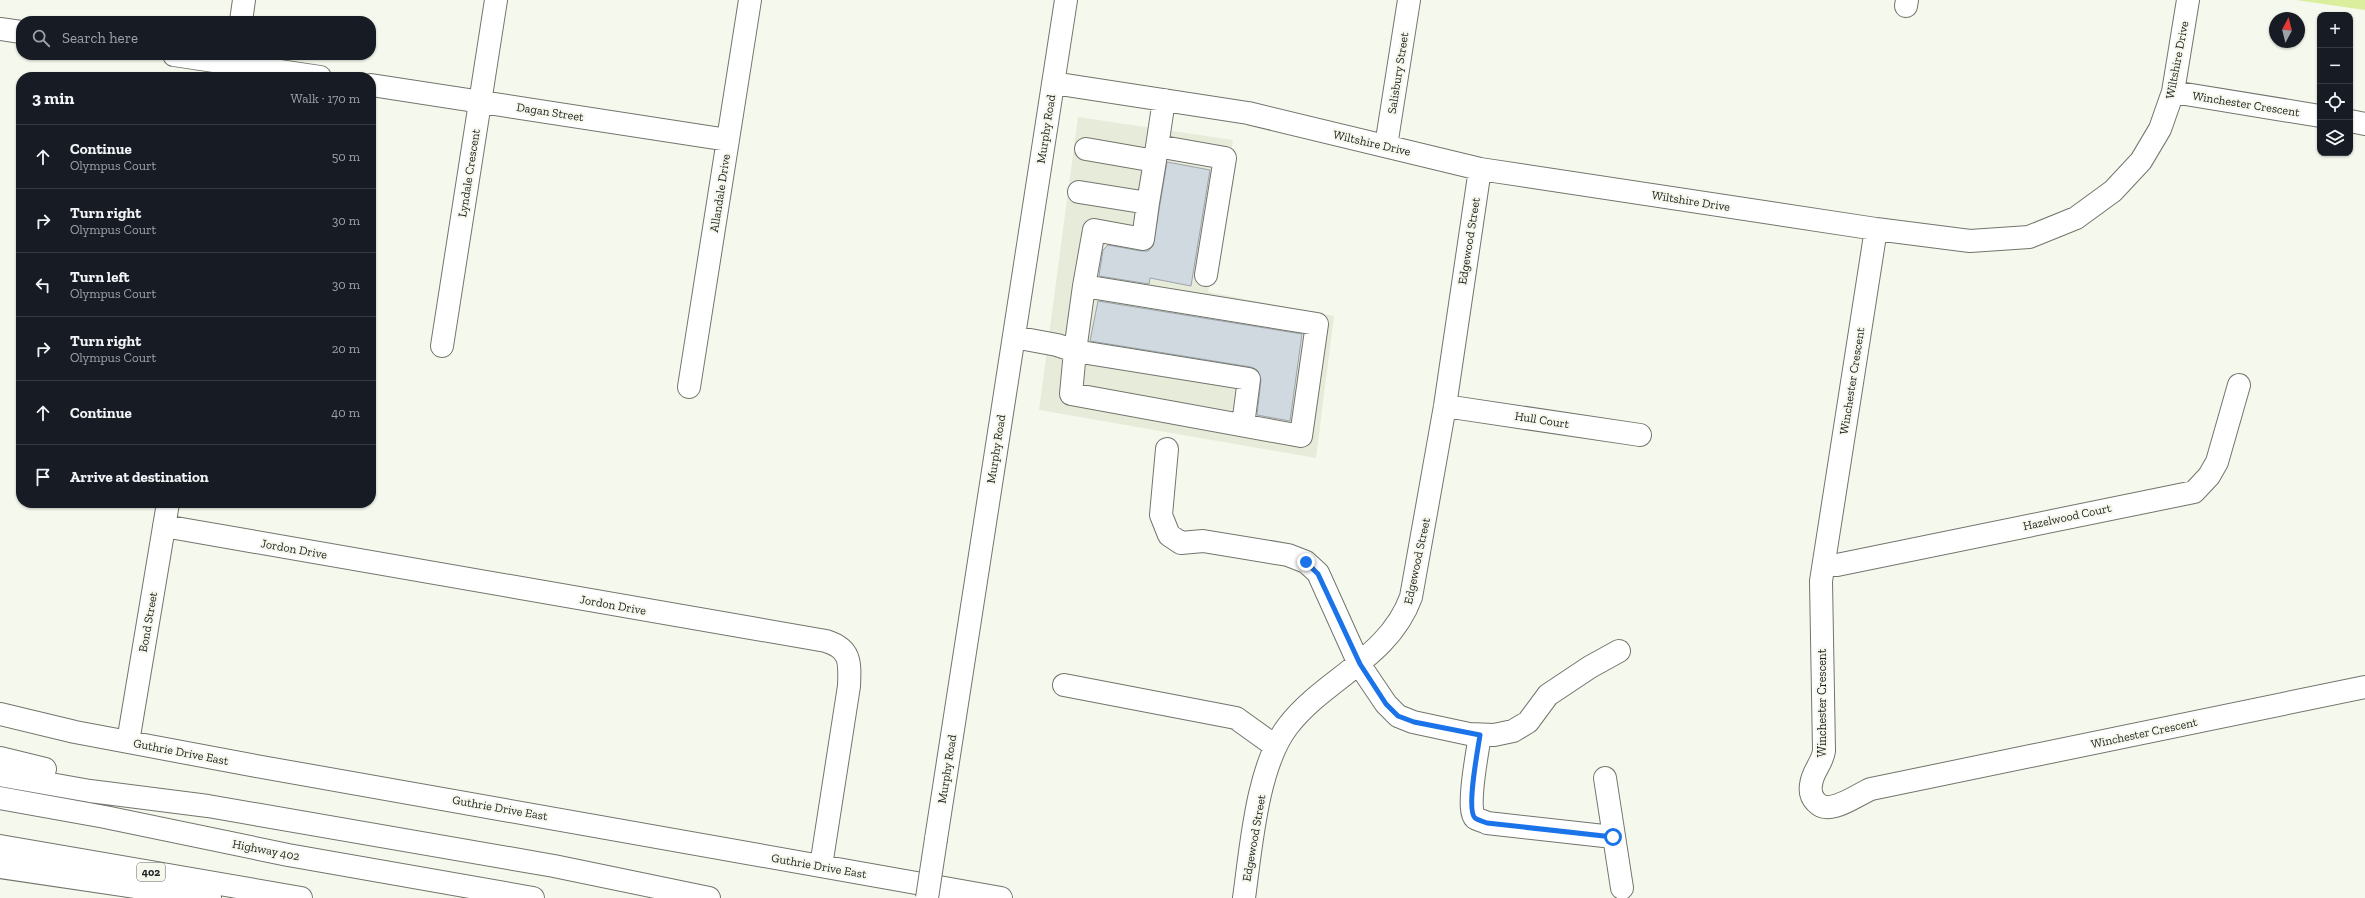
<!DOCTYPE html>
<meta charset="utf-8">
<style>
:root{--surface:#171b24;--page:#242831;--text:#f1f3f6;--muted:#9ea1a6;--line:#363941}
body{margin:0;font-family:"Zilla Slab",serif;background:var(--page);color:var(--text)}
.controls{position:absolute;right:12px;top:12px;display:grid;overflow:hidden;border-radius:8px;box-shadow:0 1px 3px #0004}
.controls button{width:36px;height:36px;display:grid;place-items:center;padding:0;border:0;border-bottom:1px solid var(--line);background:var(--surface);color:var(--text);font:20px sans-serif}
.compass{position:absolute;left:2269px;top:12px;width:36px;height:36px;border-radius:50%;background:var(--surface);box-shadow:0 1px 3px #0004;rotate:7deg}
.stop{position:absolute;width:12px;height:12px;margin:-9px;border:3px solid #1a73e8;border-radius:50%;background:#fff}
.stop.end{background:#1a73e8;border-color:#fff;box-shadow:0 1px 4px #0008}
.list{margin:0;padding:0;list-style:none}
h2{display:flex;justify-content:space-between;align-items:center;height:52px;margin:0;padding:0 16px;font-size:17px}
h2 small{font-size:13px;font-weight:400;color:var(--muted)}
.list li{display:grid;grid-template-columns:26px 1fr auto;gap:12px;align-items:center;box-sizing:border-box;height:64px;padding:0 16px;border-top:1px solid var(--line)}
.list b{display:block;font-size:15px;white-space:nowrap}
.list p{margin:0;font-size:13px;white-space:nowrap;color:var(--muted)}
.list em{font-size:13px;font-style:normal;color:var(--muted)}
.icon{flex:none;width:22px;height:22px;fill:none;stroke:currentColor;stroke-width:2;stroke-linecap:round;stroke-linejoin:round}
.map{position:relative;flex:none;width:2365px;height:898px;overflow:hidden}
.search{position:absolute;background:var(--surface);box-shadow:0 1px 3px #0004;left:16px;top:16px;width:360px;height:44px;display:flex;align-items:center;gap:10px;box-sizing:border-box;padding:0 14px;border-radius:16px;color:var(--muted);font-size:15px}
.panel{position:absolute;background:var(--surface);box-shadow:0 1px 3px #0004;left:16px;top:72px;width:360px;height:436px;border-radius:16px}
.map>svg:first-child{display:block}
.built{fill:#e7ecda}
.green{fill:#dbee9d}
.building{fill:#cfd9df;stroke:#9ca4ab}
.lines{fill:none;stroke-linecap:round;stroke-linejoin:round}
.minor-casing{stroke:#72756c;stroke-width:24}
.highway-casing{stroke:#72756c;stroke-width:24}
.minor{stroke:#fff;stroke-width:22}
.highway{stroke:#fff;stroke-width:22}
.minor-bridge-casing{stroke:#72756c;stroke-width:24;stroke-linecap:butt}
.minor-bridge{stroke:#fff;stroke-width:22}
.route{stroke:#1a73e8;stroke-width:5}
.labels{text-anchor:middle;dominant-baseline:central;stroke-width:4;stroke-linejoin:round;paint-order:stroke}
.shield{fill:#f5f8ed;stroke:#5f615b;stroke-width:1}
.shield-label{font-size:11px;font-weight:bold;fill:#1f201d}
.street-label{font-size:12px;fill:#1f201d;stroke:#f5f8ed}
</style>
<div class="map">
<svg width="2365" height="898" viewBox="0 0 2365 898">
<rect width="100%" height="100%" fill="#f5f8ed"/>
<path class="built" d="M1078 117 1233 140 1208 292 1334 316 1316 458 1039 410Z"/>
<path class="green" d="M2296 0H2365V10Z"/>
<path class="building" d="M1167 162 1210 170 1191 286 1150 278 1149 284 1099 276 1103 250 1108 245 1141 251H1148L1153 246Z
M1098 301 1302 334 1290 421 1257 415 1261 380 1257 370 1251 367 1090 341Z"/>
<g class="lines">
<defs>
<path id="minor" d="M1906 6 1907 0
M241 21 244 0
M0 29 21 32
M174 55 320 77
M1053 83 1248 113 1480 169 1876 229 1970 241 2029 237 2076 218 2113 191 2141 161 2160 129 2173 92 2188 0
M371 85 728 140
M2173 92 2320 116
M2350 121 2365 124
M1157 146 1225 158 1206 275
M1386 146 1409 0
M1086 149 1155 161 1148 203
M1155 160 1164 100
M1876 229 1821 581 1824 751C1822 764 1812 772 1811 785 1810 791 1811 797 1816 802 1829 817 1856 795 1871 789L2365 687
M1084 286 1075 351 1249 379 1243 425
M1014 337 1057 345 1075 351 1071 394 1301 436 1317 324 1084 286 1094 230 1143 239 1148 203 1079 192
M442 346 496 0
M689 387 750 0
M1445 406 1640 435
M1167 449 1161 515 1169 535 1181 543 1203 541 1288 555 1306 562 1318 573 1359 664 1386 704 1398 716 1413 722 1469 734 1494 735 1513 731 1528 722 1548 695 1590 667 1619 651
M164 526 826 641C851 649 850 662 849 686L821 866
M1824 564 1837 565 2194 492 2209 476 2217 462 2239 385
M1064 685 1236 718 1275 746
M0 714 75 732 256 766 1001 898
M1480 735C1478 749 1466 810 1475 818 1478 820 1484 821 1487 823L1613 837
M128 742 168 503
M1605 778 1622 888
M936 839 1066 0
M1244 898C1251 848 1257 766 1288 726 1325 678 1389 658 1411 597L1445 406 1480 169"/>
<path id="highway" d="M0 758 45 769
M0 775 90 791 208 806 554 866 709 898
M0 798 105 817 288 855 533 898
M0 846 301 898
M0 867 210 898"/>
</defs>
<use href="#minor" class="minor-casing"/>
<use href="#highway" class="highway-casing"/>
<use href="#minor" class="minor"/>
<use href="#highway" class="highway"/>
<defs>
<path id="minor-bridge" d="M927 898 936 839"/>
</defs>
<use href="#minor-bridge" class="minor-bridge-casing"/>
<use href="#minor-bridge" class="minor-bridge"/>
</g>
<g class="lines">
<path class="route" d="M1306 562 1318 574 1360 664 1386 704 1398 716 1414 722 1480 735C1478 749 1466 810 1475 818 1478 820 1484 822 1487 823L1613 837"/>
</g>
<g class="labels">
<rect class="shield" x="137" y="863" width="28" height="18" rx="3"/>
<g class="shield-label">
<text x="151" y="872">402</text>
</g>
<g class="street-label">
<text transform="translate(2177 60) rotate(-79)">Wiltshire Drive</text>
<text transform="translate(1398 73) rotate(-81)">Salisbury Street</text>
<text transform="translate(2246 104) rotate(9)">Winchester Crescent</text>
<text transform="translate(550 112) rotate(9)">Dagan Street</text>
<text transform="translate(1046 129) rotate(-81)">Murphy Road</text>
<text transform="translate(1372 143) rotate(13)">Wiltshire Drive</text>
<text transform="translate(469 173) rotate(-81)">Lyndale Crescent</text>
<text transform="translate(720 193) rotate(-81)">Allandale Drive</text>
<text transform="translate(1691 201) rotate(9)">Wiltshire Drive</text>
<text transform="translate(1469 241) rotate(-81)">Edgewood Street</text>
<text transform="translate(1852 381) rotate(-81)">Winchester Crescent</text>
<text transform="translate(1542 420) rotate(9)">Hull Court</text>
<text transform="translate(996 449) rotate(-81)">Murphy Road</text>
<text transform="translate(2067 517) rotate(-12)">Hazelwood Court</text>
<text transform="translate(294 549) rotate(10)">Jordon Drive</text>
<text transform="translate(1417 561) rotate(-78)">Edgewood Street</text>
<text transform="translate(613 605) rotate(10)">Jordon Drive</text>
<text transform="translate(148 622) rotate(-80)">Bond Street</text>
<text transform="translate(1822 703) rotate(-90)">Winchester Crescent</text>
<text transform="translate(2144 733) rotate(-12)">Winchester Crescent</text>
<text transform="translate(181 752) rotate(11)">Guthrie Drive East</text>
<text transform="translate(947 769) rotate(-81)">Murphy Road</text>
<text transform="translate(500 808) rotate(10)">Guthrie Drive East</text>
<text transform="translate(1254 838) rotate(-80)">Edgewood Street</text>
<text transform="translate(266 850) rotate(11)">Highway 402</text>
<text transform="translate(819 866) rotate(10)">Guthrie Drive East</text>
</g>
</g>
</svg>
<div class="controls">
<button>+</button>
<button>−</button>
<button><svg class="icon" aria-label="locate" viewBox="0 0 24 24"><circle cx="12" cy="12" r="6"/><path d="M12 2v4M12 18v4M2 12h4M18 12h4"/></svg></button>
<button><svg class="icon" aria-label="layers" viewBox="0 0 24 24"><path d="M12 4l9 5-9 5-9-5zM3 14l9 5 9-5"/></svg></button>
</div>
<svg class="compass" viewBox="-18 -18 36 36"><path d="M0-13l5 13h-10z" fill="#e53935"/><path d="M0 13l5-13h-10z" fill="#9ea1a6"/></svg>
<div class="stop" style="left:1613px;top:837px"></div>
<div class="stop end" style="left:1306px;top:562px"></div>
<div class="search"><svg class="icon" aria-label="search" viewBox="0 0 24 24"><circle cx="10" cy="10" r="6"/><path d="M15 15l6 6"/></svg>Search here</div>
<section class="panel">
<h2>3 min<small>Walk · 170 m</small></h2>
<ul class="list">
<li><svg class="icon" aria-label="ahead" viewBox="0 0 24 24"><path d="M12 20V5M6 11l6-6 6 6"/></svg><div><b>Continue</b><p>Olympus Court</p></div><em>50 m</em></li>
<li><svg class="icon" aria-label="right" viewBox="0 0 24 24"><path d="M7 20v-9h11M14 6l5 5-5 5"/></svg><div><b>Turn right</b><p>Olympus Court</p></div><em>30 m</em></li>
<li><svg class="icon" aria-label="left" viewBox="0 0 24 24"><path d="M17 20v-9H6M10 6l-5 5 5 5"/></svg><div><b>Turn left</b><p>Olympus Court</p></div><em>30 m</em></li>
<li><svg class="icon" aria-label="right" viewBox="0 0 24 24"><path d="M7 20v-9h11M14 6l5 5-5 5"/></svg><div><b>Turn right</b><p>Olympus Court</p></div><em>20 m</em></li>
<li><svg class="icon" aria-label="ahead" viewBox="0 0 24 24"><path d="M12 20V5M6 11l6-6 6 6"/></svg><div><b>Continue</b></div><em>40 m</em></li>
<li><svg class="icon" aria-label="arrive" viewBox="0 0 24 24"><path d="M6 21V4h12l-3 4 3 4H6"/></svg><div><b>Arrive at destination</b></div></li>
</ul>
</section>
</div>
